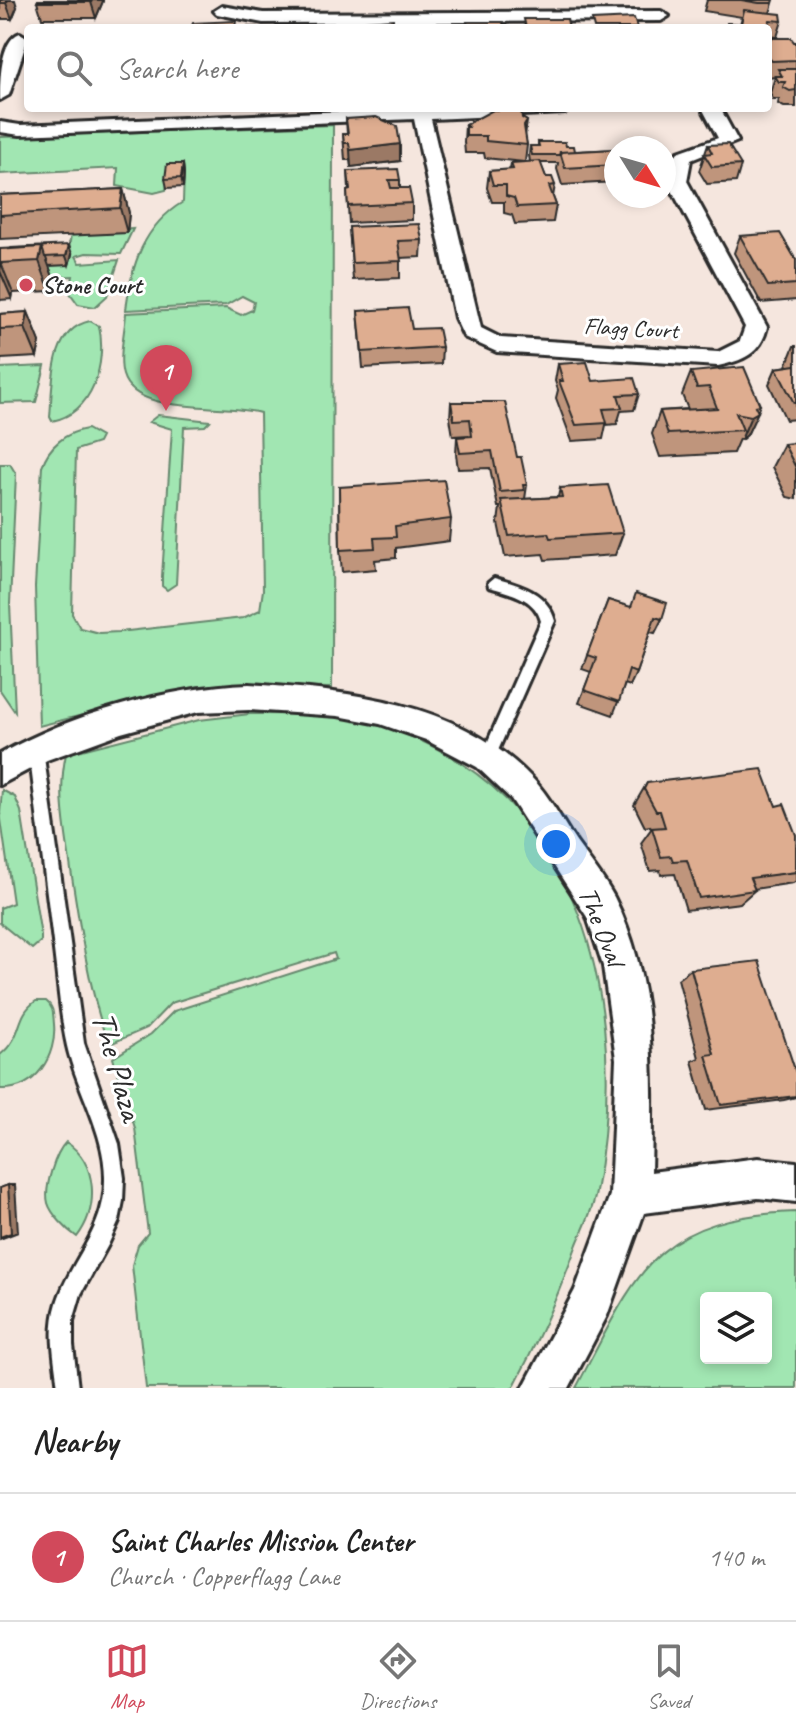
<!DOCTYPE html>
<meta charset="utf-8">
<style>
:root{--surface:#fff;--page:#f2f2f2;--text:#222;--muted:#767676;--line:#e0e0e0;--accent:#d1495b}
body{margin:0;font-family:Caveat,sans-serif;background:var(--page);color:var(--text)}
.controls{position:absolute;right:24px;bottom:24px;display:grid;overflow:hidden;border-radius:8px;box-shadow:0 4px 12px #0003}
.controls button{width:72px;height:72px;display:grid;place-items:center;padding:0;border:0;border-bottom:2px solid var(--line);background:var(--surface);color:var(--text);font:40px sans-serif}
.compass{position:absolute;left:604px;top:136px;width:72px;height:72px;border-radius:50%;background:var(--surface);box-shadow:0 4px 12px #0003;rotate:127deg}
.you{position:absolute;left:556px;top:844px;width:28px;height:28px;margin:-20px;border:6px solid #fff;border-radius:50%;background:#1a73e8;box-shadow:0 0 0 12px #1a73e833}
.badge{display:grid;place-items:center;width:52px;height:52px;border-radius:50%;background:var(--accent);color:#fff;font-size:26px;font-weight:700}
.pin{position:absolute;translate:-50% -66px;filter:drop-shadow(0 2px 4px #0008)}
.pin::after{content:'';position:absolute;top:42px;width:28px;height:24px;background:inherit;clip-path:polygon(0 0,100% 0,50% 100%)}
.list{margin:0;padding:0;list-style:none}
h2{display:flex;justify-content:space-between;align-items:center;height:104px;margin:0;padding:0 32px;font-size:34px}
h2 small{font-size:26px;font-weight:400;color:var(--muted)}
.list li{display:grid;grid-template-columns:52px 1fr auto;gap:24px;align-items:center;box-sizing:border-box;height:128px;padding:0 32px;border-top:2px solid var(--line)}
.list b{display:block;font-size:30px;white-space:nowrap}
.list p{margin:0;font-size:26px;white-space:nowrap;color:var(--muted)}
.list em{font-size:26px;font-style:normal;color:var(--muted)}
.icon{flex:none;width:44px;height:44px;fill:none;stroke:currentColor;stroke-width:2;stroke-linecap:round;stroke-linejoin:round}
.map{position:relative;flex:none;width:796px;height:1388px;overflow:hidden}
.search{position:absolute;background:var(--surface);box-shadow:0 4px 12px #0003;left:24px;right:24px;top:24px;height:88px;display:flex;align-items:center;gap:20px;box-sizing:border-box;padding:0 28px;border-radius:8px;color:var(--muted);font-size:30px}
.sheet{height:232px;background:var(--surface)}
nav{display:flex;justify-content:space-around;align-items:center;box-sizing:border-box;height:112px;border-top:2px solid var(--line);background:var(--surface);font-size:22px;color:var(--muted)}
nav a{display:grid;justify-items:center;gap:4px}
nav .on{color:var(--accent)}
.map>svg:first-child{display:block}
.green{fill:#a1e6b2;stroke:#66886e;stroke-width:2;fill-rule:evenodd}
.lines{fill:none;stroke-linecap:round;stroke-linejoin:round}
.service-casing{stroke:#2b2b2b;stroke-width:6}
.minor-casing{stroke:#2b2b2b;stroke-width:6}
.service{fill:#fff;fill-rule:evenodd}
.minor{fill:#fff;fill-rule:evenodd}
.wall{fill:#bf957c;stroke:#2b2b2b;stroke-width:2}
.shaded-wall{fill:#9b7965;stroke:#2b2b2b;stroke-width:2}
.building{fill:#dead90;stroke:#2b2b2b;stroke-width:2}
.poi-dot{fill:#d1495b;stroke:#fff;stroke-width:3}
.labels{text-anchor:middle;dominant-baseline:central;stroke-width:6;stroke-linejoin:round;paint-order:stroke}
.far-poi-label{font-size:24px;font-weight:bold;fill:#2b2b2b;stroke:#fff;text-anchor:start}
.far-street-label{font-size:24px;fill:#2b2b2b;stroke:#fff}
.street-label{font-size:28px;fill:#2b2b2b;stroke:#fff}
.near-street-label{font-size:34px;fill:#2b2b2b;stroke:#fff}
</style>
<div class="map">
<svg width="796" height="1388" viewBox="0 0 796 1388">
<rect width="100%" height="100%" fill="#f5e6de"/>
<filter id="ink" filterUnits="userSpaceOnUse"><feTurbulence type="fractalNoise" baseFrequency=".0125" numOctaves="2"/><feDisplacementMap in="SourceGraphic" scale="16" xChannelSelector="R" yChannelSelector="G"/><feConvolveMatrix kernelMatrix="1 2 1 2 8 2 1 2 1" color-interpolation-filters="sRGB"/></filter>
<g filter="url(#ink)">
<path class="green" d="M333 125 332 688 198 686 39 726 35 587 42 466C49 446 66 432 87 429L101 437 98 443 76 450 72 614 80 628 99 633 119 632 243 618 260 610 263 590 260 413C225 402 135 417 123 375 118 358 125 331 126 313L226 308 241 315 252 310 254 302 242 296 226 305 126 310C131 266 143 226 183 202L184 173H169L166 190 154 193 117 186 118 168 0 174V137Z
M133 229 121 254 86 253 76 256 80 263 119 260 107 296 95 307 78 304 70 293 73 276 2 280 69 247 71 235Z
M90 321 99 326C107 363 93 413 52 421L50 417C53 385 49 330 90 321Z
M45 366 36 402 0 403V368Z
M158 415 210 421 205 426 184 427 176 584 167 590 162 586V576L172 429 149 422Z
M0 464H10L16 474 10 604 15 712 0 690Z
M250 714C293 714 340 713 382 726 585 789 631 1007 596 1192 593 1210 584 1227 577 1244 559 1294 538 1341 513 1388H146L132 1265 138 1245 148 1233 135 1128 113 1058 151 1034 174 1011 336 959 334 953 171 1003 147 1028 108 1045C89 987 80 930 71 870 66 831 57 794 66 754L199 720Z
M2 790 15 797 21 811 41 936V941L32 949 0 923V908L13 903 0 813Z
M36 1001H46C54 1007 53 1014 54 1024 57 1055 36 1091 0 1089V1055C25 1035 14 1016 36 1001Z
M66 1142C98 1163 99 1208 77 1237 67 1230 51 1214 48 1203 44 1188 55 1153 66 1142Z
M796 1212V1388H576C636 1275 652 1217 796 1212ZM706 1298H766V1358H706Z"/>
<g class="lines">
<defs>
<path id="service" d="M494 578C520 585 547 592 555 621L493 762 488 764 483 762 481 757 541 621C535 598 510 593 489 587L488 583Z
M36 744 41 745 43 750 84 1043 119 1144 124 1178 123 1201 119 1221 108 1245 81 1294 73 1321V1345L78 1388H58C55 1359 48 1332 57 1303 71 1258 105 1231 105 1180 106 1133 77 1091 67 1046 60 1015 58 981 54 950 46 883 37 817 29 750L31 745Z"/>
<path id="minor" d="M222 6 263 13 661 11 669 16 661 21 263 23 217 14 214 11Z
M20 33 28 38 9 95 0 100C0 82 0 40 20 33Z
M416 108H574L565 113 431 119 481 328 501 338 718 352 740 341 745 327 667 181 670 162 678 152 718 138 702 108H720L738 141 691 160 687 181 767 327C761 354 742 361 718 366L497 352 464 337 455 318 414 119 20 135 0 132V122L20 125Z
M249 684C348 691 458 701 531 777 549 795 562 821 576 842 589 860 604 878 614 897 657 982 653 1080 651 1172L758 1158 796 1162V1202L758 1198 644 1213 607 1316 569 1388H523L575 1290 610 1195 616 1059 603 966 587 917 511 799 477 767 426 740 380 724 338 716 249 710 198 712 121 733 47 760 0 785V754C71 714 168 687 249 684Z"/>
</defs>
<use href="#service" class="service-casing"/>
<use href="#minor" class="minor-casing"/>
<use href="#service" class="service"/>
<use href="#minor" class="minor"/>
</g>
<path class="wall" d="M0 0 17 7 12 19H0Z
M38 0H103V1L96 18H42L37 2Z
M707 0H774L770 13 782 21 777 37 768 36V28H726L727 23 740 24 742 17 704 11Z
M768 38 796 42V107H784L778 104 779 99H773L770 93 775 77 768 78Z
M522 118 527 121 525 136 527 145 525 162H530L529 155 530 146H538V142L566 146 575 151 616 149V182L562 185 557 169 558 163H540L546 177 555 185 553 197 556 205 553 222 515 224 512 215 504 213V202H492L487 188 489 171 510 170 511 163 524 162 485 158 484 153H465L464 142 465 125Z
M346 119 400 161 351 167 350 160H345L343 134H347Z
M708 145 741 165 736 182 707 184 699 171Z
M183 164 184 173 183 187 167 188 165 179Z
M348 171 400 180V188L412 203V220L349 223 347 191 349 190Z
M123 189 129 213 127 233 0 239V195Z
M349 227 422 240 421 257 400 258V278L353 280Z
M740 236 796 260V300L761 303 734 253Z
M0 249 72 254 69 265 49 266 53 277 50 291 13 293 12 299 0 300Z
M358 311 412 329 442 347 441 364 363 368Z
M28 312 40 342 37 357 1 359 0 365V314Z
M794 346H796V419L786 420 769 384 776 368 788 366 787 363Z
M558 364 593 381 639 394 634 410 621 411 617 424 606 425 603 439 572 441 556 398 558 390 555 381Z
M691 372 760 405 747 435 741 440 739 439 733 453 660 457 652 434 660 411 688 409 682 395Z
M451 402 517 457 527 485 525 499 558 497 560 488 623 533 615 555 545 560 543 554 505 557 498 523 500 507H498L490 468 458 469 456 454 457 437H468V435L453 436 450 418Z
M796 443V499L787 497 772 467 784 444Z
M339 487 451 519 449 541 396 548V558L375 560 376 569 342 572 340 550Z
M608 600 662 619 655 633 650 632 636 673 630 686 625 684 613 715 579 703 591 672 582 669Z
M647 783 776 806 796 835V881L793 883 754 889 755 890 740 903 686 910 675 874 661 875 660 870 650 871 641 843 651 829 650 826 645 827 634 805Z
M691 969 796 1073V1097L784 1100 706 1110 692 1061 699 1058 678 979Z"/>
<path class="shaded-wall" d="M8 0H15L17 7 12 19 6 3Z
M92 0H103V1L96 18 91 2Z
M400 144V161L351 167 350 150Z
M183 164 184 173 183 187 181 178Z
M123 189 129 213 127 233 120 208Z
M69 245 72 254 69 265 66 256Z
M42 247 53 277 50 291 39 261Z
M1 263 13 293 12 299 0 271Z
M28 312 40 342 37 357 25 328Z
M758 412 747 435 741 440 751 416Z
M8 1185H15L18 1232 0 1239Z"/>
<path class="building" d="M0 0H8L6 3H0Z
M38 0H92L91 2H37Z
M741 0H773L772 3H759Z
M744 10 781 14 782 21 770 20 768 28H727V23L741 24Z
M634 18 637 28H594L592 20Z
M393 19V24H417V28H365V21Z
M524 19H567L569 28H526Z
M236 21 235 27H257V28H191L193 23Z
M467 22H503L504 28H468Z
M768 38H791L794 42H796V60L772 61 768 57Z
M778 69H796V90L790 91 783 87 785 82H779L775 76H782Z
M493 110H521L522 118 527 121 524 126 527 145 486 141V136H466V127H469L465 125Z
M376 117 397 126 400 144 350 150 349 143H344L343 134H348L346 119Z
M538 142H565L566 146H574L575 151 560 152 559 155H532L530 146H539Z
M728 144 741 165 712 167 704 154 712 153 708 145Z
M616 149V165L565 168 560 152Z
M540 161 546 177H552L555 185 549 186 556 205 517 207 514 198 506 196V185H493L489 171 513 169 511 163Z
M167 164H183L181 178 165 179Z
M398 169 400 180H389L391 188H409L412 203 348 206 347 191 350 190 348 171Z
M123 189 120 208 0 215V195Z
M419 224 422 240 398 241 401 261 352 263 349 227Z
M780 233 796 260V284L768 286 740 236Z
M69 245 66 256 45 257 42 247 10 249 11 248Z
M42 247 39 261 1 263 0 266V249Z
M408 308 412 329 438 328 442 347 362 352 358 311Z
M28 312 25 328 0 329V314Z
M587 362 593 381 634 378 639 394 618 395 622 408 603 409 607 423 576 425 559 381H563L558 364Z
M796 365V403H794L776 368Z
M744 367 760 405 755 406 758 412 751 416 736 413 743 430 668 434 660 411 717 408 709 387 697 388 691 372Z
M451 402H505L517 457H521L527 485H523L524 490 500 492 492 451 460 453 457 437 472 436 470 419 454 420Z
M796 443V468L784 444Z
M444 480 451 519 395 526 396 537 374 538 375 548 340 550 339 487Z
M608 485 623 533 550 538 548 533 509 536 501 500 562 497 560 488Z
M636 593 667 603 662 619 655 617 636 673 629 670 619 702 584 690 596 658 587 655 608 600 631 607Z
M762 769 776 806 784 804 796 835V872L750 878 755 890 699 898 687 860 673 861 671 856 661 857 652 828 665 827 660 811H656L644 789 647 783Z
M759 961 796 1073V1096L721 1105 706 1055 714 1054 691 969Z
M8 1185 11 1233 0 1237V1188Z"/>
</g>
<circle class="poi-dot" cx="26" cy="285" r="8"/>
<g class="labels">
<g class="far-poi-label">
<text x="42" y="285">Stone Court</text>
</g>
<g class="far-street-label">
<text transform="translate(631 328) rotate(3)">Flagg Court</text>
</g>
<g class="street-label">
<text transform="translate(602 926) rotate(68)">The Oval</text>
</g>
<g class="near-street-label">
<text transform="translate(118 1066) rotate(74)">The Plaza</text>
</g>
</g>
</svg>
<div class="controls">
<button><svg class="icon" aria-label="layers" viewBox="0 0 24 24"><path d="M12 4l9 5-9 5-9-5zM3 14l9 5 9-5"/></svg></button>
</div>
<svg class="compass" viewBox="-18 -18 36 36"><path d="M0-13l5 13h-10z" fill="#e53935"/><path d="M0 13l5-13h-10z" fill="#767676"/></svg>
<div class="you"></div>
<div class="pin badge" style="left:166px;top:411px">1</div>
<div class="search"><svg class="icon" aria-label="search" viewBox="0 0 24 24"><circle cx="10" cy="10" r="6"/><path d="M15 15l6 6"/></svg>Search here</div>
</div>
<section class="sheet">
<h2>Nearby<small></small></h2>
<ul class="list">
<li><span class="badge">1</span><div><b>Saint Charles Mission Center</b><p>Church · Copperflagg Lane</p></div><em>140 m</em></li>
</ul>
</section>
<nav>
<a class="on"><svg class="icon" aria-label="map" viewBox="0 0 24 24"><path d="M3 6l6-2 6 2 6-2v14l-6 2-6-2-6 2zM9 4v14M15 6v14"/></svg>Map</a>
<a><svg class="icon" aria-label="directions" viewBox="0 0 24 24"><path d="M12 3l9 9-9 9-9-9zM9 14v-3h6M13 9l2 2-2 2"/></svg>Directions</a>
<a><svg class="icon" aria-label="saved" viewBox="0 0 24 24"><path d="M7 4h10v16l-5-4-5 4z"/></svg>Saved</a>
</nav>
